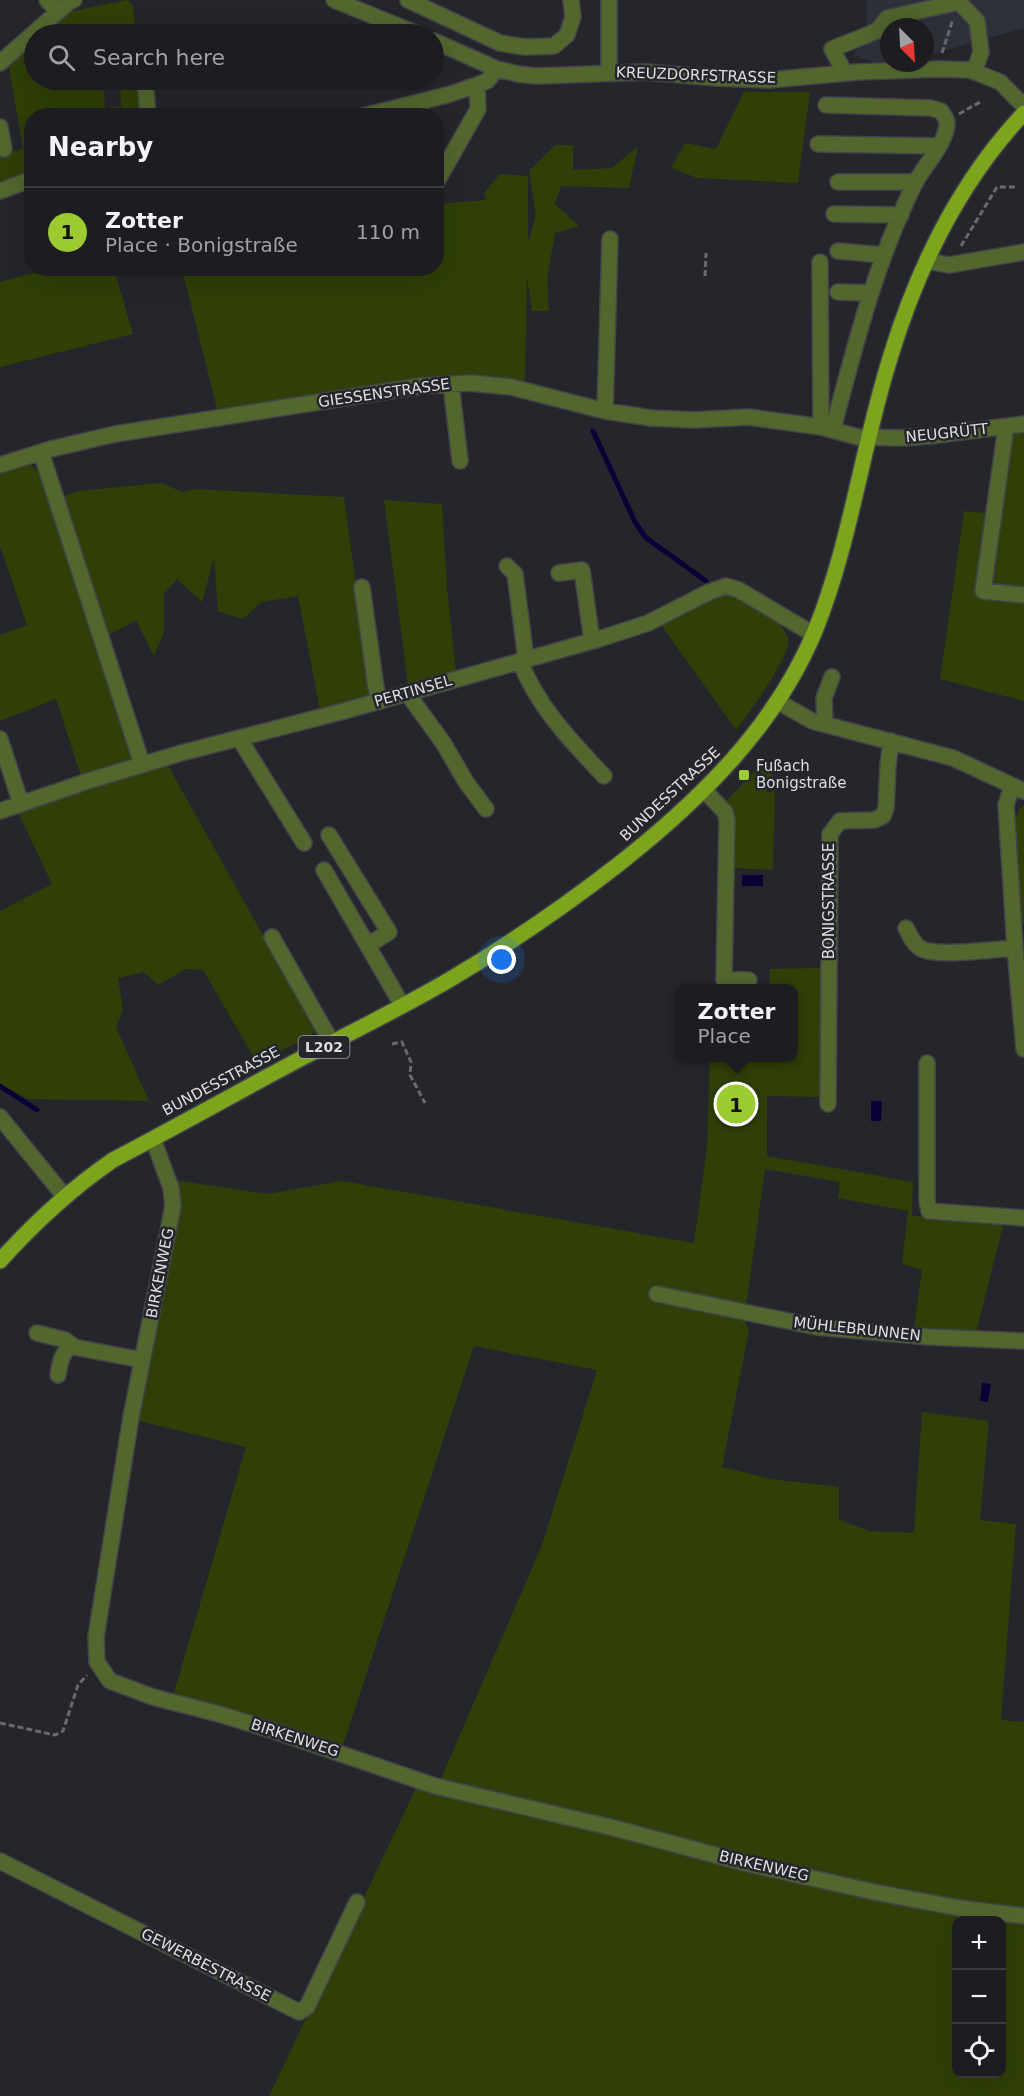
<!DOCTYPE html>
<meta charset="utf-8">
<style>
:root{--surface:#1c1c21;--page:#25252a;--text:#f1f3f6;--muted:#a0a1a5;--line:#3a3a3f;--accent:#9cca31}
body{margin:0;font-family:"DejaVu Sans",sans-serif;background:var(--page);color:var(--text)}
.controls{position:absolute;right:18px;bottom:18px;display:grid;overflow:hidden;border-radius:12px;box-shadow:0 6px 24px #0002}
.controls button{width:54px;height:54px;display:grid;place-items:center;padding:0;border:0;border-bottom:2px solid var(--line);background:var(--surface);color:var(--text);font:30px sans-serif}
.compass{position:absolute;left:880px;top:18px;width:54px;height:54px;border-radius:50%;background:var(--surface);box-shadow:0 6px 24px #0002;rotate:156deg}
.you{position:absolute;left:502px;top:960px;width:21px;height:21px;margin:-15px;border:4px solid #fff;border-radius:50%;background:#1a73e8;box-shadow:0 0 0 9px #1a73e833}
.badge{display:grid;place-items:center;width:39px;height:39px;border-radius:50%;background:var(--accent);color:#111;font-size:20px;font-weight:700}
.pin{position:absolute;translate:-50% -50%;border:3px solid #fff;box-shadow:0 2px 6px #0006}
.popup{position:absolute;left:675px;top:984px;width:123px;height:78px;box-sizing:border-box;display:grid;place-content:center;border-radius:12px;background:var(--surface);filter:drop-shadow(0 2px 4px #0005);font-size:20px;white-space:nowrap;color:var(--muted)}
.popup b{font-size:22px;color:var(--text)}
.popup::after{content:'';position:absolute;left:50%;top:100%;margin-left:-12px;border:12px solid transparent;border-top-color:var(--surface)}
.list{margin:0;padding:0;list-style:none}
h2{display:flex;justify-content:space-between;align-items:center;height:78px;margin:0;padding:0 24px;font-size:26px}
h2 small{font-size:20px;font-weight:400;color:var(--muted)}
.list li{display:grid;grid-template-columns:39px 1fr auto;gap:18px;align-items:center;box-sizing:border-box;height:90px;padding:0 24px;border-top:2px solid var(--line)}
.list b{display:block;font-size:22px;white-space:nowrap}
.list p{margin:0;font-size:20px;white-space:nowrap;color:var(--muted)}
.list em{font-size:20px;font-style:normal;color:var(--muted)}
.icon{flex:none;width:33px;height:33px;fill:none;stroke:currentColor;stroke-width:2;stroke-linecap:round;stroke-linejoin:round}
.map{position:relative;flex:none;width:1024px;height:2096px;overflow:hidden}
.search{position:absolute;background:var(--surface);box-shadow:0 6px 24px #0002;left:24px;top:24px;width:420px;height:66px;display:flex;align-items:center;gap:15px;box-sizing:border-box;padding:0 21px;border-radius:33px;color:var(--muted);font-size:22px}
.panel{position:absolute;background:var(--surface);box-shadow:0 6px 24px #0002;left:24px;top:108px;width:420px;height:168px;border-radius:24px}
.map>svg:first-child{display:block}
.built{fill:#2e303a}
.green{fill:#2f3f07;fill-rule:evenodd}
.water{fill:#090036}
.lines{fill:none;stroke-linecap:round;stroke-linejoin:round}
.stream{stroke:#090036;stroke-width:5}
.minor-casing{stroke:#434449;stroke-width:18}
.major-casing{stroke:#434449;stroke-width:18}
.path{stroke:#696a6f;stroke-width:3;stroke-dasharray:6 3;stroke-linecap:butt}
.minor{stroke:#52662e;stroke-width:15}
.major{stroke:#7da41d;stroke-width:15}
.poi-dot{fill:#9cca31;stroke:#25262c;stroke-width:2}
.labels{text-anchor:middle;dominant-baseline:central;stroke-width:5;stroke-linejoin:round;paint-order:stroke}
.shield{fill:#25262c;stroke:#a7a8ac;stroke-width:1.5}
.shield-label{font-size:14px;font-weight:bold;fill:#dfdfe3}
.street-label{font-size:15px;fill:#dfdfe3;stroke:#25262c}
.poi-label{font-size:15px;fill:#dfdfe3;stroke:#25262c;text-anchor:start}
</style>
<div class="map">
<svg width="1024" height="2096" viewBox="0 0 1024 2096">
<rect width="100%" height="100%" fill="#25262c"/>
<path class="built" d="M867 0H1024V28L925 56V27H889V62L878 64 854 55 867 34Z"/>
<path class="green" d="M127 0 133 5 135 34H46L72 11Z
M34 44V80H103L105 108 121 107 120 80H137L140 115 32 116 31 171 0 184V154L23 149 9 67Z
M744 92H810L798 183 697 178 671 168 685 143 716 149Z
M555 145H573V170L612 168 638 146 629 188 561 186 555 204 579 226 555 233 547 279 549 311H532L527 276 525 383 485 377 407 382 294 400 217 409 182 269 436 268 437 204 486 200 484 193 500 174 528 176V242L536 216 529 171Z
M53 268 114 269 133 334 0 367V282Z
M1024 430V701L940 679 964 511 986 513 998 434Z
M30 464 40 473 49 500 79 491 161 483 182 492 196 489 344 497 371 695 320 710 298 596 261 602 243 619 218 611 214 558 202 602 177 579 164 594V632L154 656 136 620 109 635 137 759 81 776 56 699 0 721V635L27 625 0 546V473Z
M384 500 442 504 447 588 456 672 408 685Z
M729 594C746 600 783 620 788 638 792 656 748 714 736 730L659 622 712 597Z
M166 762 316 1030 310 1036 257 1063 203 970 186 969 158 985 144 972 118 978 123 1010 116 1027 149 1101 28 1099 0 1084V911L52 884 18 812Z
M764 762 773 775 765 782 767 793 775 791 773 870 731 868 733 815 727 800Z
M1024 806V924H1022L1014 825 1019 809Z
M821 968V1097L767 1096V1156L913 1182 912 1216 1004 1222 976 1333 914 1328 922 1270 902 1264 908 1211 838 1198 840 1182 765 1169 746 1307 651 1289 650 1297 743 1317 749 1331 722 1467 771 1479 839 1487V1520L870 1531 914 1533 922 1412 989 1421 980 1520 1016 1524 1001 1720 1024 1722V1911L970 1905 837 1880 440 1781 542 1545 597 1370 474 1346 342 1748 173 1696 246 1447 135 1420 174 1180 268 1194 342 1181 694 1243 707 1146 710 1058H793V988H769L770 969Z
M418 1784 1024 1920V2096H269ZM956 1920H1002V2074H956Z"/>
<path class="water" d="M742 875H763V886H742Z
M871 1101H882L881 1121H871Z
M982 1383 991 1384 988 1402 980 1401Z"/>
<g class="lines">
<path class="stream" d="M593 431 635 522 645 537 706 581
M0 1086 37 1110"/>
<defs>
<path id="minor" d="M47 0 58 12
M334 0 418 34
M408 0 500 43 525 47 554 46 567 35 573 17 571 1
M434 41 497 69 518 74 537 76 646 72 718 78 769 80 857 72 940 69 970 70 1000 82 1024 106
M0 63 69 2 74 0
M609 72V0
M845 73 832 49 877 31 887 18 959 2 977 21 981 52 974 72
M145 80 148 116
M826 105 931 108 941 111C943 114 947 119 947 123 947 142 924 166 915 183 876 261 855 345 833 429
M363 116 447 95 477 85 487 81 497 69
M0 127 4 149
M818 144 938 146
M838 182H916
M436 183 478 109 477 85
M0 191 32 179
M834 214 901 215
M838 251 883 255
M927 261 949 265 1024 252
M820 262 821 427
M838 292 871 293
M451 384 460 461
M605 411 610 239
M1006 427 983 591 1024 595
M41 452 142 764
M0 465 51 449 115 434 421 386 470 383 511 387 605 411 651 418 694 420 749 417 821 427 858 437 901 438 929 436 1024 424
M507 566 515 574 526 659
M559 573 582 570 592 641
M362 587 376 688 380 701
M520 661C537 706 571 741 604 776
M407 693 444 744 466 782 486 809
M777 701 812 721 953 758 1024 791
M825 724 824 698 832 677
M239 738 304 843
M0 739 21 804
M1012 786 1006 805 1015 948 1024 1049
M704 790 725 812 727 820 724 980H749
M0 811 88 781 181 753 344 711 599 639 648 623 709 592 726 586 739 590 813 634
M329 835 389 932 368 945
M324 870 402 1005
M906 928C910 936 913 943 920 948 935 958 995 949 1015 948
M272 937 332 1043
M927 1063V1201L929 1211 1024 1218
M828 1104 830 834 840 821 874 820 883 816 886 808 888 765 891 741
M0 1117 65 1197
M153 1139 171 1188 173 1206 131 1417 96 1637 97 1662 110 1681 153 1697 219 1714 274 1731 435 1786 614 1828 745 1863 874 1892 959 1908 1024 1916
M657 1294 817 1327 930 1337 1024 1341
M37 1333 65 1340 74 1347 142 1360
M58 1375C60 1363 61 1353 72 1345
M0 1861 299 2012 307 2007 357 1902"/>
<path id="major" d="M0 1261C34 1223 71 1189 113 1160 176 1127 238 1092 300 1059 350 1033 401 1008 449 980 508 945 565 906 619 864 699 801 775 727 815 631 851 542 862 446 891 355 918 267 960 181 1024 113"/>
</defs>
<use href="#minor" class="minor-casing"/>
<use href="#major" class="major-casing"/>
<path class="path" d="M942 53 953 19
M959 114 980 102
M961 246 997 187H1016
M705 276 706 253
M392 1044 402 1042 411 1062 410 1075 425 1103
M0 1723 55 1735 63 1731 78 1685 87 1675"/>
<use href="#minor" class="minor"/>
<use href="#major" class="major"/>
</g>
<rect class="poi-dot" x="738" y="769" width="12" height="12" rx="3"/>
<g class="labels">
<rect class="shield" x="298.5" y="1036" width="51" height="22" rx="4.5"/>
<g class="shield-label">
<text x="324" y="1047">L202</text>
</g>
<g class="street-label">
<text transform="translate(696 75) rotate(2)">KREUZDORFSTRASSE</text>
<text transform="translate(384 393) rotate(-8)">GIESSENSTRASSE</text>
<text transform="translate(947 433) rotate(-6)">NEUGRÜTT</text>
<text transform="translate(413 691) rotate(-16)">PERTINSEL</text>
<text transform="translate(670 794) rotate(-43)">BUNDESSTRASSE</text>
<text transform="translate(829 901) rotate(-90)">BONIGSTRASSE</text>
<text transform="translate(221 1081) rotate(-28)">BUNDESSTRASSE</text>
<text transform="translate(160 1273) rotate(-79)">BIRKENWEG</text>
<text transform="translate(857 1329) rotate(6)">MÜHLEBRUNNEN</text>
<text transform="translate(295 1738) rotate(18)">BIRKENWEG</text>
<text transform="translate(764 1866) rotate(13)">BIRKENWEG</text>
<text transform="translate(206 1965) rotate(27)">GEWERBESTRASSE</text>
</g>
<g class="poi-label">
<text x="756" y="766">Fußach<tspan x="756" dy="17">Bonigstraße</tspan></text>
</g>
</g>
</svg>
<div class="controls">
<button>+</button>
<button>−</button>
<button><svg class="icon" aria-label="locate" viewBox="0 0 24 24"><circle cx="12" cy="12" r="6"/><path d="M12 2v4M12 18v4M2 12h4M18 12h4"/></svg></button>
</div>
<svg class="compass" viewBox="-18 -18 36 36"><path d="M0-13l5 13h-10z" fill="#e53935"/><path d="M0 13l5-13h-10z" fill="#a0a1a5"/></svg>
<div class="you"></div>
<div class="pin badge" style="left:736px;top:1104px">1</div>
<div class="popup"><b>Zotter</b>Place</div>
<div class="search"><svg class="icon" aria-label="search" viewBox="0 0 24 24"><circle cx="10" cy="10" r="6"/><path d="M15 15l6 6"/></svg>Search here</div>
<section class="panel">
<h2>Nearby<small></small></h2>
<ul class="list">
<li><span class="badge">1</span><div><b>Zotter</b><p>Place · Bonigstraße</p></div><em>110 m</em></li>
</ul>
</section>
</div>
